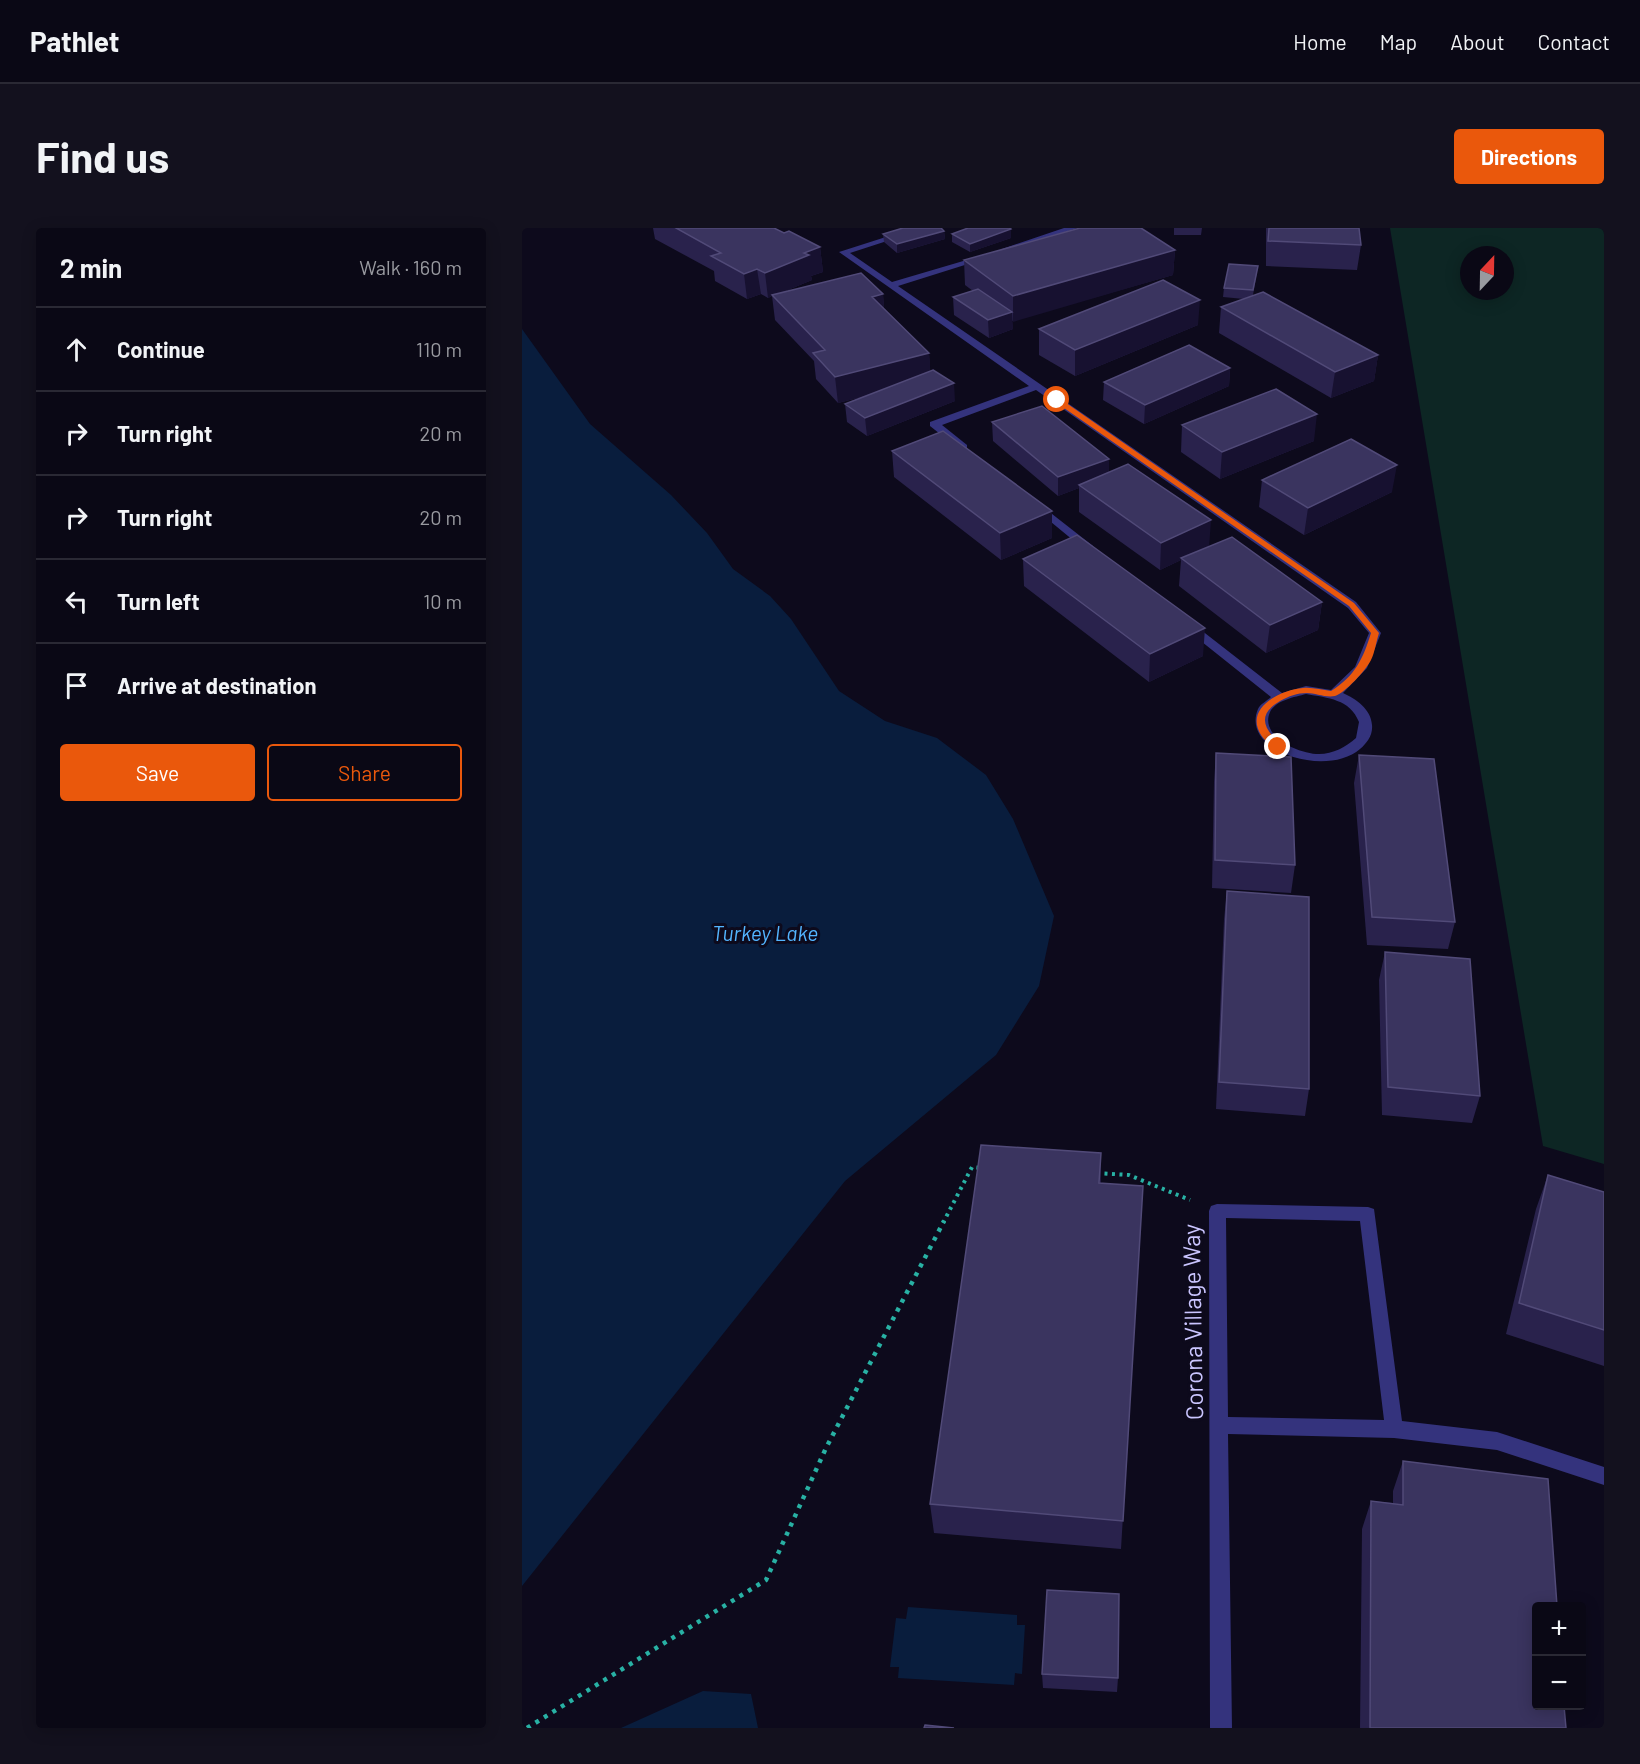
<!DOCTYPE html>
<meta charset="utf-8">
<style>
:root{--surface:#0a0815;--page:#13111e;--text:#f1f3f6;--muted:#999aa0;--line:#2a2934;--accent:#ea580c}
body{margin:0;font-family:Barlow,sans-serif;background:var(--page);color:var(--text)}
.controls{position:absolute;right:18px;bottom:18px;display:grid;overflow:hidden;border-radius:6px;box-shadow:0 3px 15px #0003}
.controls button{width:54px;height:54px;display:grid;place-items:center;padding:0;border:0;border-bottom:2px solid var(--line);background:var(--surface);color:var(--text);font:30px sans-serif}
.compass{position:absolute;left:938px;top:18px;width:54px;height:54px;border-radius:50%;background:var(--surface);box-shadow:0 3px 15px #0003;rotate:22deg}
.stop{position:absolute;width:18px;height:18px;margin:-14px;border:4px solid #ea580c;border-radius:50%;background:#fff}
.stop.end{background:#ea580c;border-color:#fff;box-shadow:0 2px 6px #0008}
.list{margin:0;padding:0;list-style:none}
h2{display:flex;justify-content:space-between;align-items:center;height:78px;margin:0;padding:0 24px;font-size:26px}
h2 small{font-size:20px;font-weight:400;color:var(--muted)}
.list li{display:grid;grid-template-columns:39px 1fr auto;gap:18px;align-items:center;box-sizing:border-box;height:84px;padding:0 24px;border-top:2px solid var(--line)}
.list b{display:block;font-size:22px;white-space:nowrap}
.list em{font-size:20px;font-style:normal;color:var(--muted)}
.actions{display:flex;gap:12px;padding:18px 24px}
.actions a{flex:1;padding:14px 0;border:2px solid var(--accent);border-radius:6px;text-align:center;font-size:21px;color:var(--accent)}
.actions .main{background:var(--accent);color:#fff}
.icon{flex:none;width:33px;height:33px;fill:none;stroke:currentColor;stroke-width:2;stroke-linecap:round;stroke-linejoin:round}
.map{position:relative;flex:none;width:1082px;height:1500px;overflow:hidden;border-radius:6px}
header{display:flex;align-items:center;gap:36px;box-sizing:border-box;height:84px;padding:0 30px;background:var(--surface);border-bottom:2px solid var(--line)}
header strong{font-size:28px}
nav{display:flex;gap:33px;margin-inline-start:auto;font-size:21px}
.intro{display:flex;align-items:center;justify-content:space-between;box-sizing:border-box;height:144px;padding:0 36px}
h1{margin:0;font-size:42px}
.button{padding:15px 27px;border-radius:6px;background:var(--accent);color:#fff;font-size:21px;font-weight:700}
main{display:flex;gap:36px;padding:0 36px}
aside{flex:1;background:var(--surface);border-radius:6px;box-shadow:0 3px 15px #0003}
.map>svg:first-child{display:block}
.green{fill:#0d2624;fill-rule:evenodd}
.water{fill:#091d3d}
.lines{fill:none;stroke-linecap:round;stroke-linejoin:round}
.path-far1{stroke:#28b1a4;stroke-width:4;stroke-dasharray:3 4.5;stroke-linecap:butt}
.path{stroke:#28b1a4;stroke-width:4.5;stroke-dasharray:4 6;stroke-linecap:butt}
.minor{fill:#34337d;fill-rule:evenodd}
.wall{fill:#29224c}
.shaded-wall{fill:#171130}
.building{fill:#3a345f;stroke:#514a78;stroke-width:1.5}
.route{fill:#ea580c}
.labels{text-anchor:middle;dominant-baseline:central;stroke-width:6;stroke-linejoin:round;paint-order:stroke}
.water-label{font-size:21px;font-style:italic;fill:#53b5ff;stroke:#0d0a1c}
.near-street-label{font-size:24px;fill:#cac5ff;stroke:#0d0a1c}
</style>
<header>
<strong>Pathlet</strong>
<nav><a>Home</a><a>Map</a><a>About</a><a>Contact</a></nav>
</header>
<div class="intro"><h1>Find us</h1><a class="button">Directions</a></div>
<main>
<aside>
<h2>2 min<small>Walk · 160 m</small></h2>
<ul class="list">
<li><svg class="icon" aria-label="ahead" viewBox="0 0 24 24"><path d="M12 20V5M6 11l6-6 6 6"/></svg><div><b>Continue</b></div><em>110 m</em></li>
<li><svg class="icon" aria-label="right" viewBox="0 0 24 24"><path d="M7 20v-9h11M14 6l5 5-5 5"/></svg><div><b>Turn right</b></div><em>20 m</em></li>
<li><svg class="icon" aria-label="right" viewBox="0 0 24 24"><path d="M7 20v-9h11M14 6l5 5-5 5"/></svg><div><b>Turn right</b></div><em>20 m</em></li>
<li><svg class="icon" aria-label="left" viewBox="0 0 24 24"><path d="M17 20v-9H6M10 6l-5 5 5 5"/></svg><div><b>Turn left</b></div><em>10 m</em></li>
<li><svg class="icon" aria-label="arrive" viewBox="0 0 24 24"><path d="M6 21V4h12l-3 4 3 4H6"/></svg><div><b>Arrive at destination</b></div></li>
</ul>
<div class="actions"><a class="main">Save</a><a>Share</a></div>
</aside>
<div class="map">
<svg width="1082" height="1500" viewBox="0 0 1082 1500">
<rect width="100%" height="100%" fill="#0d0a1c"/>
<path class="green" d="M868 0H1082V936L1021 918ZM947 27H983V63H947Z"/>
<path class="water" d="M0 101 68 196 149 267 185 305 211 341 248 368 269 391 317 463 363 493 415 510 464 547 491 591 532 688 517 758 474 827 323 953 0 1358Z
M386 1379 495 1387V1397H503L500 1446 493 1445 492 1457 376 1450 377 1439H368L374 1390 384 1391Z
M181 1463 229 1466 236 1500H99Z"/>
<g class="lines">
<path class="path-far1" d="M575 945 607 947 668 972
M421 995 450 939 460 940"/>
<path class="path" d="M5 1500 244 1352 304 1220 422 993"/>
<path class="minor" d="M392 0H405L328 25 370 54 465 26V30L376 58 834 374 859 405 845 440 821 465C834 471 849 481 850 497 851 507 845 515 838 521 805 550 718 524 736 481 738 476 745 473 749 469L660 398 662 395H670L760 465 784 458 809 462 833 439 847 405 826 380 514 162 420 197 445 217V221H437L408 198V194L507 158 317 24ZM784 466C806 470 828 471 837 494L834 510C824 519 811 526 797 526 778 526 737 509 748 484 754 472 773 469 784 466Z
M542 0H555L487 23 480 21Z
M516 275 571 318V322H563L512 280V276Z
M695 976 846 979 852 981 880 1193 975 1204 1082 1239V1257L975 1222 872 1210 706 1206 710 1500H688L687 983 689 978ZM704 990 838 993 862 1192 706 1189Z"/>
</g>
<path class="wall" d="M131 0H252L262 5 298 19 301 44 289 48 290 52 261 64 361 66 362 81 407 125 408 143 433 173 345 208 325 194 323 176 340 169 316 175 294 151 292 133 253 92 250 68 246 70 239 66 225 71 193 53 192 43 133 11Z
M652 0H680L679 7H652Z
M744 0H837L839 17 835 42 744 38Z
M489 1V10L448 24 430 14V6Z
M422 3 423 11 375 25 362 14 361 6Z
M653 22 651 47 490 93 491 101 467 110 432 87 431 69 451 63 443 57 442 32Z
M736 38 731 67 856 127 852 153 809 170 697 105 699 79 722 71 701 69 702 60Z
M676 97 553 148 517 127V101Z
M708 140 707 158 622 196 581 172 582 154Z
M470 194 587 231V244L687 319 800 374 796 402 744 425 657 358 659 332 638 342 557 284V260L536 268 471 213Z
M660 197 792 213 698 251 659 224Z
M370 223 530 283V310L479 332 372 249Z
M740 252 870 264 782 307 737 279Z
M501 331 681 428 627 454 502 358Z
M694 525 773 637 769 665 690 660 692 553Z
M837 527 933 694 926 721 845 717 832 555Z
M705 663 787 861 783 888 694 881 702 691Z
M863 724 958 868 950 895 860 887 857 752Z
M579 925V955L621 958 599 1321 412 1305 408 1276Z
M1026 947 1082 964V1138L984 1106 1014 981Z
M881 1233 1044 1500H838L840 1301 849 1273 871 1275V1263Z
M520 1446 596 1450 595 1464 521 1460Z"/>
<path class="shaded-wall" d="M489 1V10L448 24V16Z
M422 3 423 11 375 25V16Z
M298 19 301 44 289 48 290 52 251 68 250 67V68L246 70 243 45 282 25Z
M653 22 651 47 491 94V68Z
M235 41 239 66 225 71 222 46Z
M361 66 363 92 350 69Z
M678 72 676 97 553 148V122Z
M490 84 491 101 467 110 466 92Z
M407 125 409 151 316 175 313 149Z
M856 127 852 153 809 170 813 144Z
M708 140 707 158 622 196 623 177Z
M432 155 433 173 345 208 343 190Z
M795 186 792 213 698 251 700 224Z
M587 231V250L557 257V260L536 268V249Z
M875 237 870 264 782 307 786 280Z
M530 283V310L479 332 478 305Z
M689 292 687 320 659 330V332L638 342 639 315Z
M800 374 796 402 744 425 748 397Z
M683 400 681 428 627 454 628 426Z
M579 925 578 959 577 955Z"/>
<path class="building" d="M154 0H252L262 5 267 3 298 19 282 25 287 27 243 45 235 41 222 46 189 28 199 25Z
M381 0H419L422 3 375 16 361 6Z
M446 0H488L489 1 448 16 430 6Z
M558 0H619L653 22 491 68 442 32Z
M747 0H837L839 17 746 13Z
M707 36 736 38 731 62 702 60Z
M339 45 361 66 350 69 407 125 313 149 291 125 303 122 250 67Z
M641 52 678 72 553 122 517 101Z
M456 61 490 84 466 92 431 69Z
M741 64 856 127 813 144 699 79Z
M667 117 708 140 623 177 582 154Z
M411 142 432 155 343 190 323 176Z
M754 161 795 186 700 224 660 197Z
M520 178 587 231 536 249 470 194Z
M421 203 530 283 478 305 370 223Z
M829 211 875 237 786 280 740 252Z
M606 236 689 292 639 315 557 257Z
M555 307 683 400 628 426 501 331Z
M710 309 800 374 748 397 659 330Z
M694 525 769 529 773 637 693 632Z
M837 527 912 531 933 694 850 689Z
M705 663 787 669V861L697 854Z
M863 724 948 731 958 868 866 859Z
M459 917 579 925 577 955 621 958 601 1293 408 1276Z
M1026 947 1082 964V1102L997 1075Z
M881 1233 1026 1251 1035 1378H1014V1478H1042L1044 1500H848L849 1273 881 1277Z
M525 1362 597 1366 596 1450 520 1446Z
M403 1497 432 1500H402Z"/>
<path class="route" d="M532 170H537L832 375 857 405C854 414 853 424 849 432 844 442 823 465 813 468 804 470 793 465 785 465 775 465 767 468 758 473 734 487 742 501 759 517V521H753C748 517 742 512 739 507 722 480 758 462 781 460 790 459 800 462 809 463 833 448 841 431 849 405L827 378 532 173Z"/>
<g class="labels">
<g class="water-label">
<text x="243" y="704">Turkey Lake</text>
</g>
<g class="near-street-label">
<text transform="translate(670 1094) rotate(-91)">Corona Village Way</text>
</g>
</g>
</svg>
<div class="controls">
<button>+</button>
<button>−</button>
</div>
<svg class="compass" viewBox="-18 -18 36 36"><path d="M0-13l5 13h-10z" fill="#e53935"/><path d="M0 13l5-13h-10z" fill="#999aa0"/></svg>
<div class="stop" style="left:535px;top:172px"></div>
<div class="stop end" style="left:756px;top:519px"></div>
</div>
</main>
